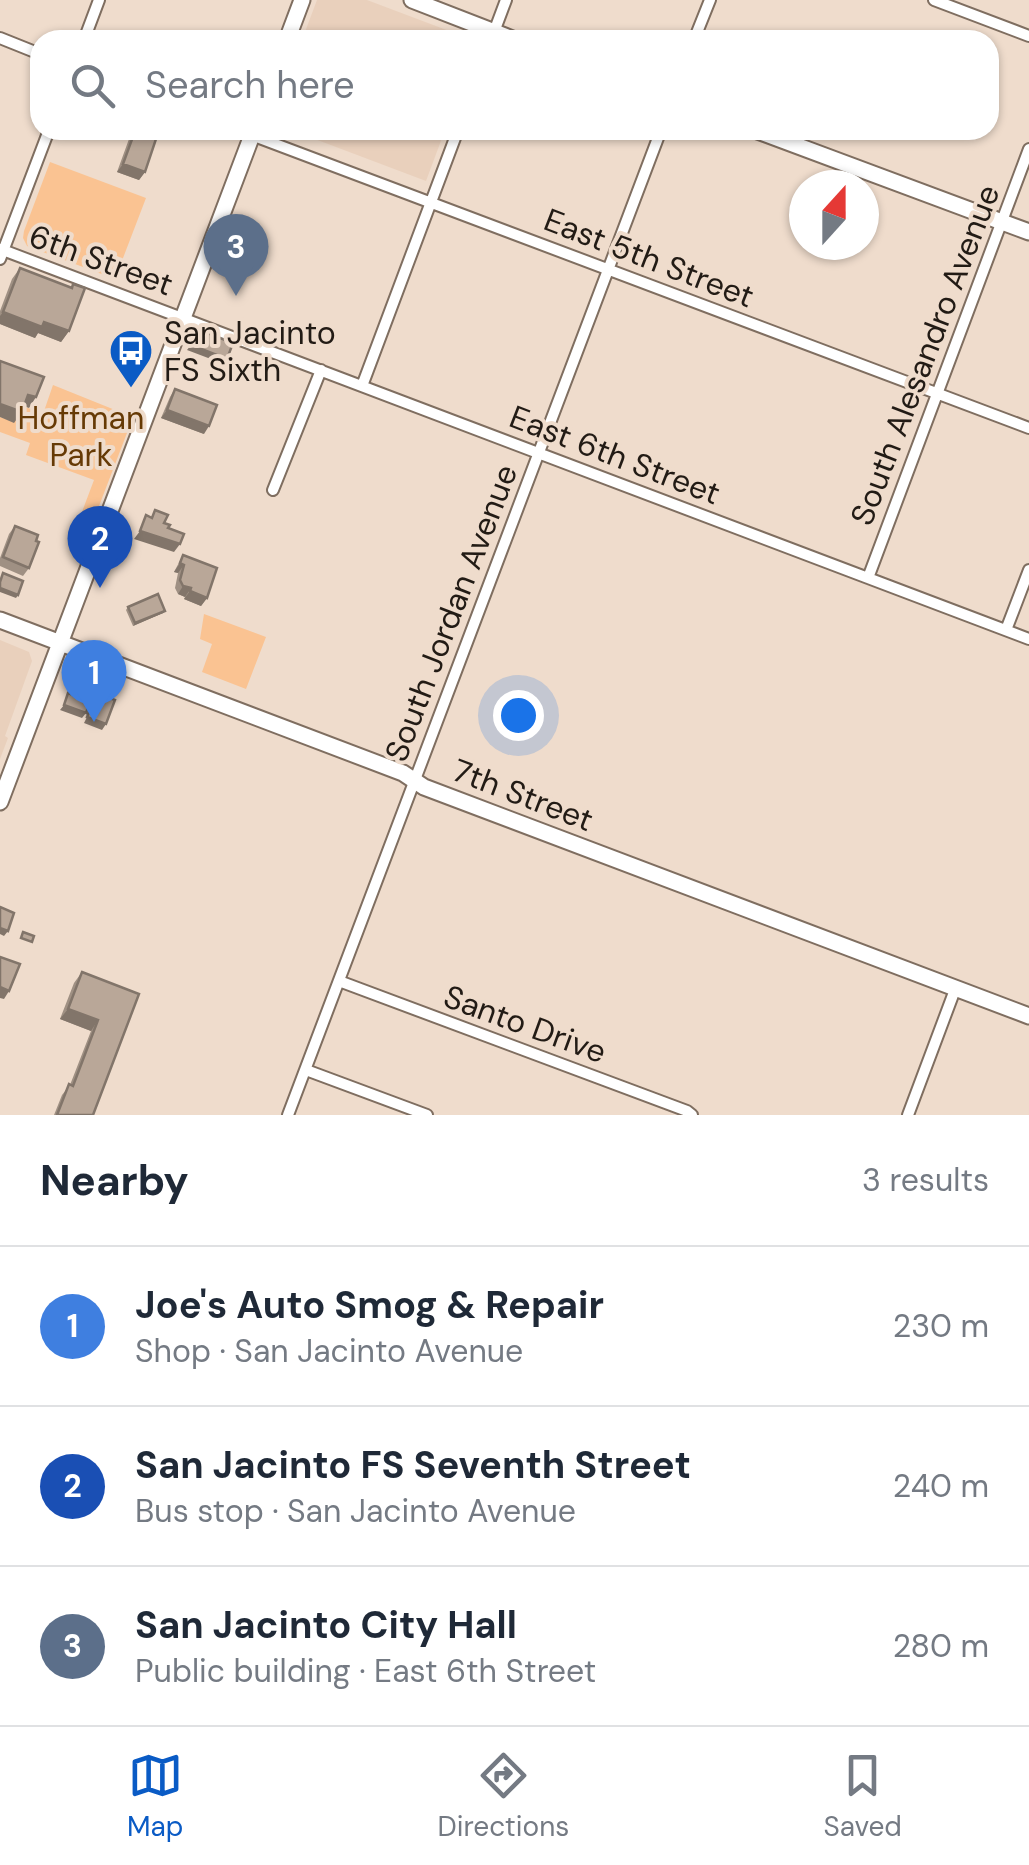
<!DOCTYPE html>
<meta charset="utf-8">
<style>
:root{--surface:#fff;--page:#f2f2f3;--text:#1f2937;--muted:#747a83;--line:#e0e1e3;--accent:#0a5bc5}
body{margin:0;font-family:"DM Sans",sans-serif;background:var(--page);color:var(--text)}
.compass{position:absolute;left:789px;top:170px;width:90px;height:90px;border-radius:50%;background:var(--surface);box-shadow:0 2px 8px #0004;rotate:21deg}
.you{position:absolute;left:518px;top:715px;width:35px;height:35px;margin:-25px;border:8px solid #fff;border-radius:50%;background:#1a73e8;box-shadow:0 0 0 15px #1a73e833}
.badge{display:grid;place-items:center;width:65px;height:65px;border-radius:50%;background:var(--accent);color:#fff;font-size:32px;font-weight:700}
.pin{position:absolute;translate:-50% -82px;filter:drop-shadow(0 2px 5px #0008)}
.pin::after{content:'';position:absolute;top:52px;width:35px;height:30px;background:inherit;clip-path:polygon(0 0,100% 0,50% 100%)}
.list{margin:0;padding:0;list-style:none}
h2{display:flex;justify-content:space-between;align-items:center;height:130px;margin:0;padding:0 40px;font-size:42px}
h2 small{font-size:32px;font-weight:400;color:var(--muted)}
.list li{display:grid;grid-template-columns:65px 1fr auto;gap:30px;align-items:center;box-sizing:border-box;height:160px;padding:0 40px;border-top:2px solid var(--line)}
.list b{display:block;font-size:38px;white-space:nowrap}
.list p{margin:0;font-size:32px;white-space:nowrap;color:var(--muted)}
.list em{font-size:32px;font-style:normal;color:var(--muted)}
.icon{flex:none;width:55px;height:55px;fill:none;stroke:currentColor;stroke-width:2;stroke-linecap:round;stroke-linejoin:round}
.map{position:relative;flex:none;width:1029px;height:1115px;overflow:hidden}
.search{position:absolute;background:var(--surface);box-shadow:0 2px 8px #0004;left:30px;right:30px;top:30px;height:110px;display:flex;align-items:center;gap:25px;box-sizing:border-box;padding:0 35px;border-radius:30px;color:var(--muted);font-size:38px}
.sheet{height:610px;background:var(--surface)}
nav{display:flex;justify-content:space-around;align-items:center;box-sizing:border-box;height:140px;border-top:2px solid var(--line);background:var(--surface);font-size:28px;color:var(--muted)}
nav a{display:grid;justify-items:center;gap:5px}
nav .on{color:var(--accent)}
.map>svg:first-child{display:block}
.built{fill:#e9d0bc}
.green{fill:#fac392}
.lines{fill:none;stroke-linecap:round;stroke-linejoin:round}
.street-casing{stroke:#7f6e60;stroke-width:14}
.secondary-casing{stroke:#7f6e60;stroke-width:19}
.street{stroke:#fff;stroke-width:10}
.secondary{stroke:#fff;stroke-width:15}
.wall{fill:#9f9083}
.shaded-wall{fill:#82756a}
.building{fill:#b9a798;stroke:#82756a;stroke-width:2.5}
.labels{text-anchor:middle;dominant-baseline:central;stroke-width:8;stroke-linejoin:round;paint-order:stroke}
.street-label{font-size:32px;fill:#221b15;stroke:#efdccc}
.poi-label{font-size:32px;fill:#221b15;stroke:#efdccc;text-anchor:start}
.park-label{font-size:32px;fill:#663a05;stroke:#efdccc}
</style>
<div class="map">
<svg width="1029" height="1115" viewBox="0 0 1029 1115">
<rect width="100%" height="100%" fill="#efdccc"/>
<path class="built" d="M317 0H367L473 40H302Z
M291 130H445L426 181Z
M0 640 29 652 32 661 5 736 8 738 0 759Z"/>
<path class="green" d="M50 162 146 198 115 279 27 246 23 238 24 231Z
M53 385 130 416 127 433 86 540 81 544 71 541 94 480 26 455 30 443 0 432V417L14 422 21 405 43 414Z
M204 614 266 637 246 689 202 672 212 644 200 639Z"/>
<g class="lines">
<defs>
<path id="street" d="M934 0 1029 36
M0 38 40 54
M84 40 99 0
M491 40 506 0
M694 40 710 0
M238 130 1029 428
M0 249 1029 639
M0 259 49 130
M362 386 458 130
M273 490 321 370
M868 578 1029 149
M1006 630 1029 570
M339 981 687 1111 692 1115
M306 1070 427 1115
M288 1115 661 130
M908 1115 956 987"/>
<path id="secondary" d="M412 0 515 40
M287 40 302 0
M755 130 1029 232
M0 620 403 773 424 787 1029 1016
M0 802 254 130"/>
</defs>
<use href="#street" class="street-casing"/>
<use href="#secondary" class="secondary-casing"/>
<use href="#street" class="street"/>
<use href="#secondary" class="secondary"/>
</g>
<path class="wall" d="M135 131 145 172 139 180 117 172 129 139Z
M20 268 71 287 73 284 69 331 61 342 38 333 35 338 0 324V311L12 279Z
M175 389 204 434 161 418 170 397Z
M15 526 29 568 23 576 0 566V558L9 534Z
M183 555 207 598 201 606 184 599 185 597 178 594 175 588 178 573 174 572Z
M128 607 165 611 163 613 133 626 126 610Z
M82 972 139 994 93 1115H54L62 1095 70 1085 91 1031 60 1019 74 983Z"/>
<path class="shaded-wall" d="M123 164 145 172 139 180 117 172Z
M3 312 44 322 69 331 61 342 38 333 35 338 0 324V316Z
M191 345 227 359 224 364 187 350Z
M28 395 36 397 29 408 21 405Z
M0 404 22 412 14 423 0 417Z
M167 410 209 426 204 434 161 418Z
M140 531 180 544 174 552 134 539Z
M180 563 184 565 178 573 174 572Z
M183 586 191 588 185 597 178 594Z
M0 588 18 595 16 598 0 592Z
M190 591 207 598 201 606 184 599Z
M165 611 163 613 133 626 135 623Z
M64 705 86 713 82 718 60 710Z
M87 717 106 724 102 730 84 723Z
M0 928 8 931 4 936 0 934Z
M0 987 9 991 4 999 0 998Z
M68 1009 98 1020 91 1031 60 1019Z"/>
<path class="building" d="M135 131 156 139 145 172 123 164Z
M20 268 72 288 73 284 85 288 69 331 44 322 42 327 3 312Z
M197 329 233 343 227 359 191 345Z
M0 361 44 377 36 397 28 395 22 412 0 404Z
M175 389 217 405 209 426 167 410Z
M155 510 168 515 164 523 170 525 168 528 184 534 180 544 140 531 146 515 152 518Z
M15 526 38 535 36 541 39 542 29 568 3 557Z
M183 555 217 568 207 598 190 591 191 588 183 586 180 580 184 565 180 563Z
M3 573 23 581 18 595 0 588V582Z
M158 594 165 611 135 623 128 607Z
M68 693 90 702 86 713 64 705Z
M97 693 115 700 106 724 87 717Z
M0 907 14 913 8 931 0 928Z
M23 932 34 936 32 942 21 938Z
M0 957 20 964 9 991 0 987Z
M82 972 139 994 93 1115H57L69 1084 73 1086 98 1020 68 1009Z"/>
<defs>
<symbol id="bus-pin" viewBox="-11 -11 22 30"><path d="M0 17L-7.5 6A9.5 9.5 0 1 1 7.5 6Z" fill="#0a5bc5" stroke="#efdccc"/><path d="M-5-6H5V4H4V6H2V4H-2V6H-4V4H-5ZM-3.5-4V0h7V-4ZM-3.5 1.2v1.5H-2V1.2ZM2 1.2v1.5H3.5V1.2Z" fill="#fff"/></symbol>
</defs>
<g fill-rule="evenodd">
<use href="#bus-pin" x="106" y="326" width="50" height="68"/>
</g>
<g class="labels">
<g class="street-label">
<text transform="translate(649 258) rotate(21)">East 5th Street</text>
<text transform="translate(101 260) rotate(20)">6th Street</text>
<text transform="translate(925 355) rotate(-69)">South Alesandro Avenue</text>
<text transform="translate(615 455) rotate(21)">East 6th Street</text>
<text transform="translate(451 613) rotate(-69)">South Jordan Avenue</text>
<text transform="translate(523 795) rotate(21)">7th Street</text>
<text transform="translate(525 1024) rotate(20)">Santo Drive</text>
</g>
<g class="poi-label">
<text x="164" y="333">San Jacinto<tspan x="164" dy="37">FS Sixth</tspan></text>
</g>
<g class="park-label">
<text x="81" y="418">Hoffman<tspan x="81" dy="37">Park</tspan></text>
</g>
</g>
</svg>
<svg class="compass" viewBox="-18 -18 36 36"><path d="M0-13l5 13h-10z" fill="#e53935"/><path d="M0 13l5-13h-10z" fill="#747a83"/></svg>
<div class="you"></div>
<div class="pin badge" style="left:94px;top:722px;background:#3f7fe0">1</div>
<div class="pin badge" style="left:100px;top:588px;background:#1a4fb4">2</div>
<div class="pin badge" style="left:236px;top:296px;background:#5c6f8a">3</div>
<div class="search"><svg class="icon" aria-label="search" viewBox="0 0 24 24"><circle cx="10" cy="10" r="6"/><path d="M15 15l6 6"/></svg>Search here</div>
</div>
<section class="sheet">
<h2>Nearby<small>3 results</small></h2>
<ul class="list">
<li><span class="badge" style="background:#3f7fe0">1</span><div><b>Joe's Auto Smog &amp; Repair</b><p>Shop · San Jacinto Avenue</p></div><em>230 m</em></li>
<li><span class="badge" style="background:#1a4fb4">2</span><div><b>San Jacinto FS Seventh Street</b><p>Bus stop · San Jacinto Avenue</p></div><em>240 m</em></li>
<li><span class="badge" style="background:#5c6f8a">3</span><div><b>San Jacinto City Hall</b><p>Public building · East 6th Street</p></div><em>280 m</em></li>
</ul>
</section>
<nav>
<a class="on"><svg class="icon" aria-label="map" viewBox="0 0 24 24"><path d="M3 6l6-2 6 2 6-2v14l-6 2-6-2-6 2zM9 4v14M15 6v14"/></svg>Map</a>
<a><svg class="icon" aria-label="directions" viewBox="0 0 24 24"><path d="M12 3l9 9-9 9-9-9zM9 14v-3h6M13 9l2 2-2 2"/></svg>Directions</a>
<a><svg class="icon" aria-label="saved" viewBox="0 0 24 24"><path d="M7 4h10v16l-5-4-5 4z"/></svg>Saved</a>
</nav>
